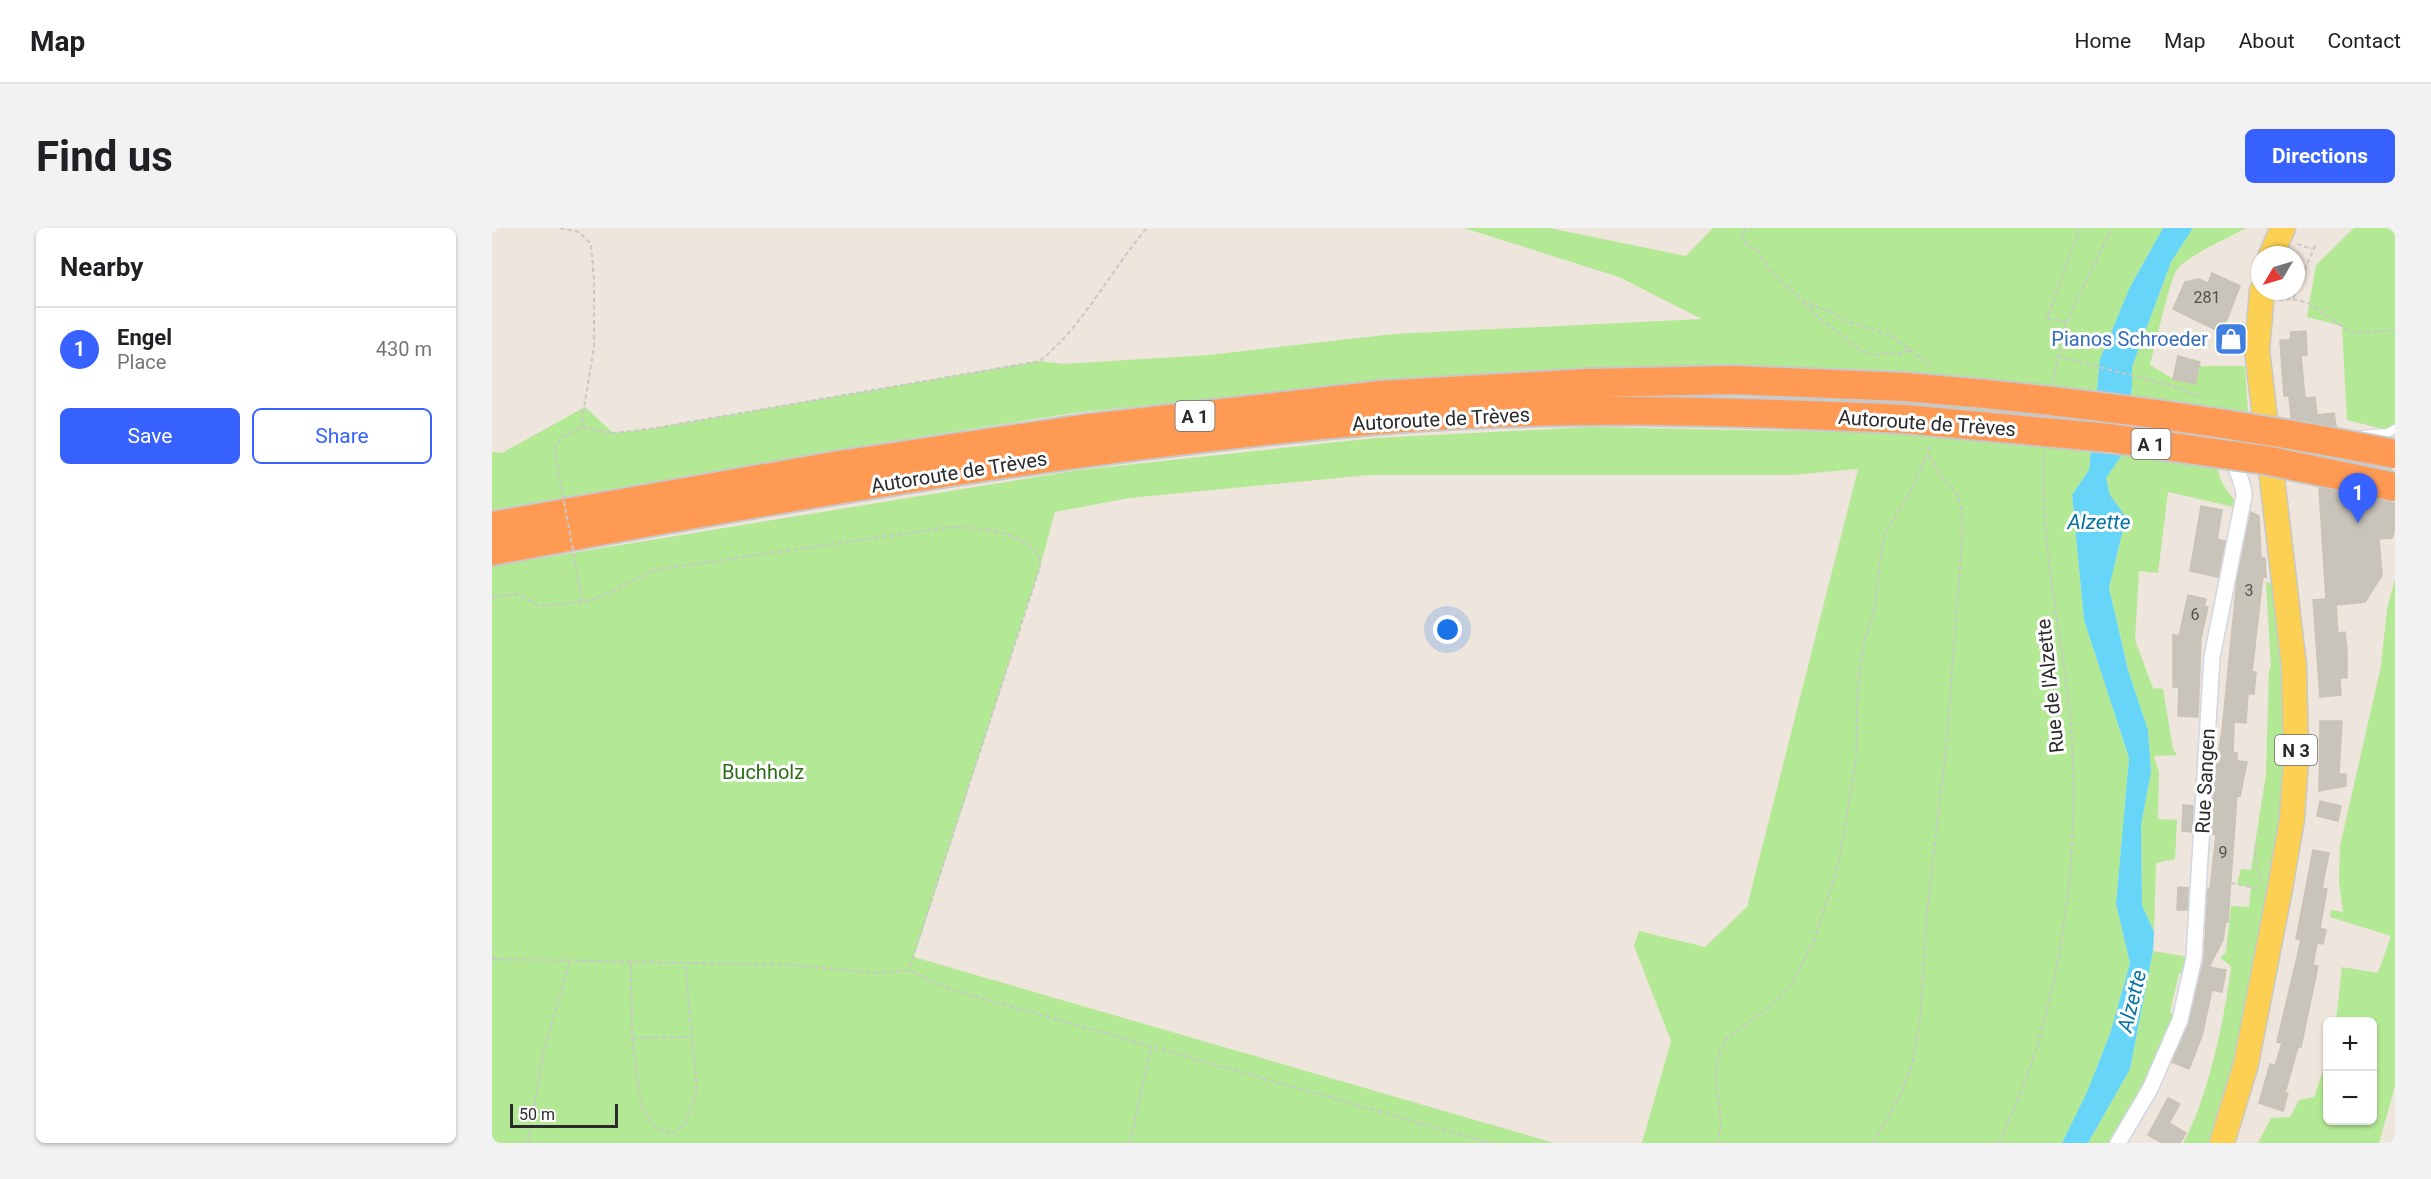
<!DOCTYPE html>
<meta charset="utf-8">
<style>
:root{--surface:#fff;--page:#f2f2f2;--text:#202124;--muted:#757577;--line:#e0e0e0;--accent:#3762ff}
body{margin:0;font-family:Roboto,sans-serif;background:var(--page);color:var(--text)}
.controls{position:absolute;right:18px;bottom:18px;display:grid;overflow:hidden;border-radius:9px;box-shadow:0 2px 4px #0004}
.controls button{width:54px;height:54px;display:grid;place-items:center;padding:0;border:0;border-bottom:2px solid var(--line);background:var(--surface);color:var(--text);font:30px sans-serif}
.compass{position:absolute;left:1759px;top:18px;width:54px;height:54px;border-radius:50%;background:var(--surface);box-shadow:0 2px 4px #0004;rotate:232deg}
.scale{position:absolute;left:18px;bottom:15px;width:108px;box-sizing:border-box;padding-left:6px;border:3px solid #2b2b2b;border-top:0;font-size:16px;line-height:21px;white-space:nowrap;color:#2b2b2b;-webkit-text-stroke:4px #fff;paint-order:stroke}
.you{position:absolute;left:956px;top:402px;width:21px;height:21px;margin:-15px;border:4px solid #fff;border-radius:50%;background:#1a73e8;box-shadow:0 0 0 9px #1a73e833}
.badge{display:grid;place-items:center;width:39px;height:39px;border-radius:50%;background:var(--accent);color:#fff;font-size:20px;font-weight:700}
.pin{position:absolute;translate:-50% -50px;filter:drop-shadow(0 2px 3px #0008)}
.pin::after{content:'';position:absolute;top:32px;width:21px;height:18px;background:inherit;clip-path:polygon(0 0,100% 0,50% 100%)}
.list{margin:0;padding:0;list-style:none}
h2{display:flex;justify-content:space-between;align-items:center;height:78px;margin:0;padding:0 24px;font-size:26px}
h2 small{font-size:20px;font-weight:400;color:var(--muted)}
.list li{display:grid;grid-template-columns:39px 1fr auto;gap:18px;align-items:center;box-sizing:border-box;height:84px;padding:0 24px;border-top:2px solid var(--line)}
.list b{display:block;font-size:22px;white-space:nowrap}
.list p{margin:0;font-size:20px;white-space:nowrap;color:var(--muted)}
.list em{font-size:20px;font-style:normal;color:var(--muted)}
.actions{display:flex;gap:12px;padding:18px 24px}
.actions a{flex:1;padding:14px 0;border:2px solid var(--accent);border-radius:9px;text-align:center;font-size:21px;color:var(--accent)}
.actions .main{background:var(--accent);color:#fff}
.map{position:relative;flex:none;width:1903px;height:915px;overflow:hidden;border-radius:9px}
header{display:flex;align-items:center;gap:36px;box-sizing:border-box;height:84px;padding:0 30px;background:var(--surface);border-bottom:2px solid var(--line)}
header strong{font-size:28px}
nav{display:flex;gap:33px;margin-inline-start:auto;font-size:21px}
.intro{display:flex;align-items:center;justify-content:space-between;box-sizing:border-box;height:144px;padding:0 36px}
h1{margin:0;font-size:42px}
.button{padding:15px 27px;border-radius:9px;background:var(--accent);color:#fff;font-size:21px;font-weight:700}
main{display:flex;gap:36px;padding:0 36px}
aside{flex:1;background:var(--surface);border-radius:9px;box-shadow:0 2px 4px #0004}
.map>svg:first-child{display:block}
.green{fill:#b3e894}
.water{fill:#67d5f8}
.building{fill:#c9c4ba;stroke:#c9c2b5;stroke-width:1.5}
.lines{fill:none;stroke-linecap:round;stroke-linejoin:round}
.service-casing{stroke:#d1d5e5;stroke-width:10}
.minor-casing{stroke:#d1d5e5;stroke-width:18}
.primary-casing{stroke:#c8c8c8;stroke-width:27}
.motorway-casing{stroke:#c8c8c8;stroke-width:32}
.path{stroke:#c8c8c8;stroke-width:2;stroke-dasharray:4.5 3;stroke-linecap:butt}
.service{stroke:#fff;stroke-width:8}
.minor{stroke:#fff;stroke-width:15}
.primary{stroke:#fbd053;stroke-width:24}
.motorway{stroke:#ff9a55;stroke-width:28}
.motorway-bridge-casing{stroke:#c8c8c8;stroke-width:32;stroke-linecap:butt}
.path-bridge{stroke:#c8c8c8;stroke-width:2;stroke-dasharray:4.5 3;stroke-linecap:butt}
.motorway-bridge{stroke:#ff9a55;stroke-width:28}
.labels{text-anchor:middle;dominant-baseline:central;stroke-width:6;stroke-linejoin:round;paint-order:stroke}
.number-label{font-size:16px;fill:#52514f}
.shield{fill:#fff;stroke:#6b6b6b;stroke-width:1.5}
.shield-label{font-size:18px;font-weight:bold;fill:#2b2b2b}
.shop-label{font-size:20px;fill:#366cbe;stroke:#fff;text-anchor:end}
.street-label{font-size:20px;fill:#2b2b2b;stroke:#fff}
.park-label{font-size:20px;fill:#296e15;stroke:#fff}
.water-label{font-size:21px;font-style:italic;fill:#0372a6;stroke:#fff}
</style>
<header>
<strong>Map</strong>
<nav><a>Home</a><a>Map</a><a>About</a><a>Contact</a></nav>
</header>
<div class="intro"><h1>Find us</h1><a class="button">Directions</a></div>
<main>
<aside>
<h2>Nearby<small></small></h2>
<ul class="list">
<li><span class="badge">1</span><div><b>Engel</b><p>Place</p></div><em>430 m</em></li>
</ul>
<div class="actions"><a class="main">Save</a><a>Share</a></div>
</aside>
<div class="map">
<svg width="1903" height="915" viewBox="0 0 1903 915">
<rect width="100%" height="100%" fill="#eee5dc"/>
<path class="green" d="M972 0H1057L1194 28 1221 0H1671L1638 59 1608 131 1597 242 1580 267 1592 392 1637 530 1624 676 1638 735 1618 806 1595 864 1570 915H1150L1179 813 1142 718 1147 703 1213 719 1255 679 1366 241 1298 247H877L637 270 563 284 548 339 422 729 1062 915H0V338L587 242 883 210 1098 199 1410 205 1414 149 890 155 589 184 350 221 0 282V224L10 225 93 179 121 205 157 201 548 133 571 136 717 127 902 106 1210 91 1127 49Z
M1701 0H1754C1735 11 1700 25 1686 40 1678 49 1663 120 1658 137L1681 151 1702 156 1707 138H1753L1757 201 1736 207C1719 235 1724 250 1743 273L1742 279 1676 264 1666 345 1647 343 1643 412 1661 460 1671 461 1681 521 1685 527 1662 528 1667 544 1666 591 1685 592 1683 631 1664 635 1662 704 1650 677 1649 597 1659 544 1656 502 1636 442 1617 360 1634 289 1618 267 1614 250 1630 227 1640 158V139L1679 34Z
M1862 0H1903V204L1855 192 1850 98 1815 89 1824 37Z
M1903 351V858L1887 915H1766L1779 890 1798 889 1807 872 1822 869 1835 831 1836 892H1880V794L1844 793 1850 739 1886 745 1899 708 1838 689 1839 682 1851 684 1847 653 1848 618 1889 438 1895 381Z
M1774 354 1781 356C1789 432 1795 510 1787 587 1782 641 1769 695 1759 748 1748 804 1738 861 1717 915H1691C1715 874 1734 786 1739 738L1728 730 1734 724 1739 678 1757 679 1759 660 1745 656 1749 641 1759 642 1774 546 1777 441 1779 440Z
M1661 723 1697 729 1693 746 1687 745 1678 784 1684 789 1636 891 1627 897 1616 915H1596L1638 841Z"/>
<path class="water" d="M1671 0H1701L1679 34 1640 139V158L1630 227 1614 250 1618 267 1634 289 1617 360 1636 442 1656 502 1659 544 1649 597 1650 677 1662 704 1661 723 1638 841 1596 915H1570L1595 864 1618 806 1638 735 1624 676 1637 530 1592 392 1580 267 1597 242 1608 131 1638 59Z"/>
<path class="building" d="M1720 45 1748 58 1731 102H1752L1751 121H1724V102L1681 81 1693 54 1707 51 1716 55Z
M1814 103 1815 127H1809L1813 170 1823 169 1825 187 1842 185 1844 198 1799 190 1797 168H1792L1788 112H1798L1799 104Z
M1686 128 1708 134 1703 156 1681 151Z
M1827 260 1903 275V302L1900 310 1887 311 1890 347 1873 374 1844 377 1846 405 1853 404 1855 422V450H1848L1849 467 1828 469 1821 372 1834 371Z
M1709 278 1730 282 1725 311 1733 313 1726 349 1698 343Z
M1759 284 1767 288 1769 330H1773L1774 349 1771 348 1760 444H1764L1762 466H1756L1754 495 1742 494 1741 525H1745V533L1755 534 1748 568 1745 567 1736 694 1734 693 1731 712 1717 739 1734 742 1730 764 1720 762 1710 808 1697 841 1680 834 1697 794 1712 732 1716 661H1718L1724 607 1719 606 1723 545 1730 503 1745 352Z
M1696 367 1714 371 1712 378 1716 379 1709 410 1706 489 1686 488 1687 459H1681V407L1687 408Z
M1828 493H1850L1847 546H1854V558L1827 563Z
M1828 573 1849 578 1846 593 1825 588Z
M1691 577 1701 578 1700 604 1690 603Z
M1821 622 1837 625 1830 660 1835 661 1828 700 1834 702 1831 716 1825 715 1821 737 1826 738 1809 819H1806L1793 865H1796L1791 883 1767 875 1778 836 1783 838 1790 815 1785 814 1809 712 1804 711Z
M1686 659 1696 660 1695 682H1685Z
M1676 870 1688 876 1677 895 1694 905 1688 915H1670L1656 907Z"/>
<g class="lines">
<defs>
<path id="service" d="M1868 207 1896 205 1903 201"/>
<path id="minor" d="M1626 915 1658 861 1688 792 1702 730 1720 429 1752 268C1753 244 1715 209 1768 213"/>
<path id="primary" d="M1779 27 1791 0
M1730 915 1754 836 1787 666 1800 591 1804 530 1802 438 1765 122 1770 63"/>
<path id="motorway" d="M0 298 348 237 590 201 889 167 1097 155 1240 152 1413 159
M0 323C292 268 588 218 884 192 1060 177 1237 183 1413 191"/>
</defs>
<use href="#service" class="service-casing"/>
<use href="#minor" class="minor-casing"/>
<use href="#primary" class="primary-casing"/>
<use href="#motorway" class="motorway-casing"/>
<path class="path" d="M68 0 87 4 99 16 102 52V119L89 198
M1253 0 1250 9 1256 17 1267 24 1276 41 1313 74 1341 85 1353 93 1398 107 1440 139
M1805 16 1820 21
M1801 71 1816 75 1860 105 1903 102
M1787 72 1801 71 1824 15
M1313 74C1324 88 1327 90 1341 100 1358 112 1373 135 1397 124L1408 126 1418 122
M1574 94 1555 90 1588 0
M1565 128 1688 160 1708 170
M1561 153 1574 94 1620 0
M64 229 63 219 70 209 89 199 120 205 157 201 548 133C592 97 618 43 655 0
M88 361 90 374C120 369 138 349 169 341L458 299C491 300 522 301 547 327L548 339 417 741
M0 369 26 366 47 378 90 374
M1762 619H1764L1763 630 1769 655
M1739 655 1769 661
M0 731 303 737 384 745 417 742 458 761 998 915
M139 735 140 810 149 876 160 896 172 904 182 905 193 897 205 862 193 736
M140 810 199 809
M36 915 52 821 78 733
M638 915 659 819
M1225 915 1229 898 1224 850 1226 827 1236 809 1279 778 1301 754 1323 710 1347 633 1364 532 1366 452 1373 411 1381 387 1392 306 1420 261 1440 215
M1381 915 1409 866 1421 834 1428 793 1435 684 1454 520 1471 300 1469 277 1463 262 1451 251 1436 226
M1507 915C1516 893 1527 871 1535 848 1573 741 1588 612 1579 499 1571 407 1547 317 1552 224"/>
<use href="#service" class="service"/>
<use href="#minor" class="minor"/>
<use href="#primary" class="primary"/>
<use href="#motorway" class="motorway"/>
<defs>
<path id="motorway-bridge" d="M1413 159C1578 172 1741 194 1903 226
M1413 191 1617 210 1773 232 1903 259"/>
</defs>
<use href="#motorway-bridge" class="motorway-bridge-casing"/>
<path class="path-bridge" d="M64 229 88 361"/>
<use href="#motorway-bridge" class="motorway-bridge"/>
</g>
<defs>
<symbol id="shop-square" viewBox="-11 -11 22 22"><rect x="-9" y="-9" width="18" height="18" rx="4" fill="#3f7fe0" stroke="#fff"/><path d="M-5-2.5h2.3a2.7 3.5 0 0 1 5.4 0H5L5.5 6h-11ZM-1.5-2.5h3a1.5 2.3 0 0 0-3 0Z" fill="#fff"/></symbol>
</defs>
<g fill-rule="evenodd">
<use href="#shop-square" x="1720" y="92" width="38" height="38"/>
</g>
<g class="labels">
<g class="number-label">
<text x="1715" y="69">281</text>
<text x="1757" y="362">3</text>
<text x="1703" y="386">6</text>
<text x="1731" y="624">9</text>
</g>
<g class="shield">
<rect x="683.5" y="173" width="39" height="30" rx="4.5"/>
<rect x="1639.5" y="201" width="39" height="30" rx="4.5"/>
<rect x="1783" y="507" width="42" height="30" rx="4.5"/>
</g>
<g class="shield-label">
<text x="703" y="188">A 1</text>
<text x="1659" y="216">A 1</text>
<text x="1804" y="522">N 3</text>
</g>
<g class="shop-label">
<text x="1716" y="111">Pianos Schroeder</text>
</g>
<g class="street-label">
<text transform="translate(949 191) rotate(-3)">Autoroute de Trèves</text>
<text transform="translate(1435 195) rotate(4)">Autoroute de Trèves</text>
<text transform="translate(467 244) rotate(-9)">Autoroute de Trèves</text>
<text transform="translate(1558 458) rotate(-96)">Rue de l'Alzette</text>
<text transform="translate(1713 553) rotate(-87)">Rue Sangen</text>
</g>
<g class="park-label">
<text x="271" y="544">Buchholz</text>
</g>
<g class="water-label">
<text x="1607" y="294">Alzette</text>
<text transform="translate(1640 773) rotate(-76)">Alzette</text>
</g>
</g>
</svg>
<div class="controls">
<button>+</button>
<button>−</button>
</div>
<svg class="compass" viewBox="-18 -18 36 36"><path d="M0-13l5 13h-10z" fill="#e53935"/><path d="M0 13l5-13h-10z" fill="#757577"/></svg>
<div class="scale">50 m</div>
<div class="you"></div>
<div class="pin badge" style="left:1866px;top:295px">1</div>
</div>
</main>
